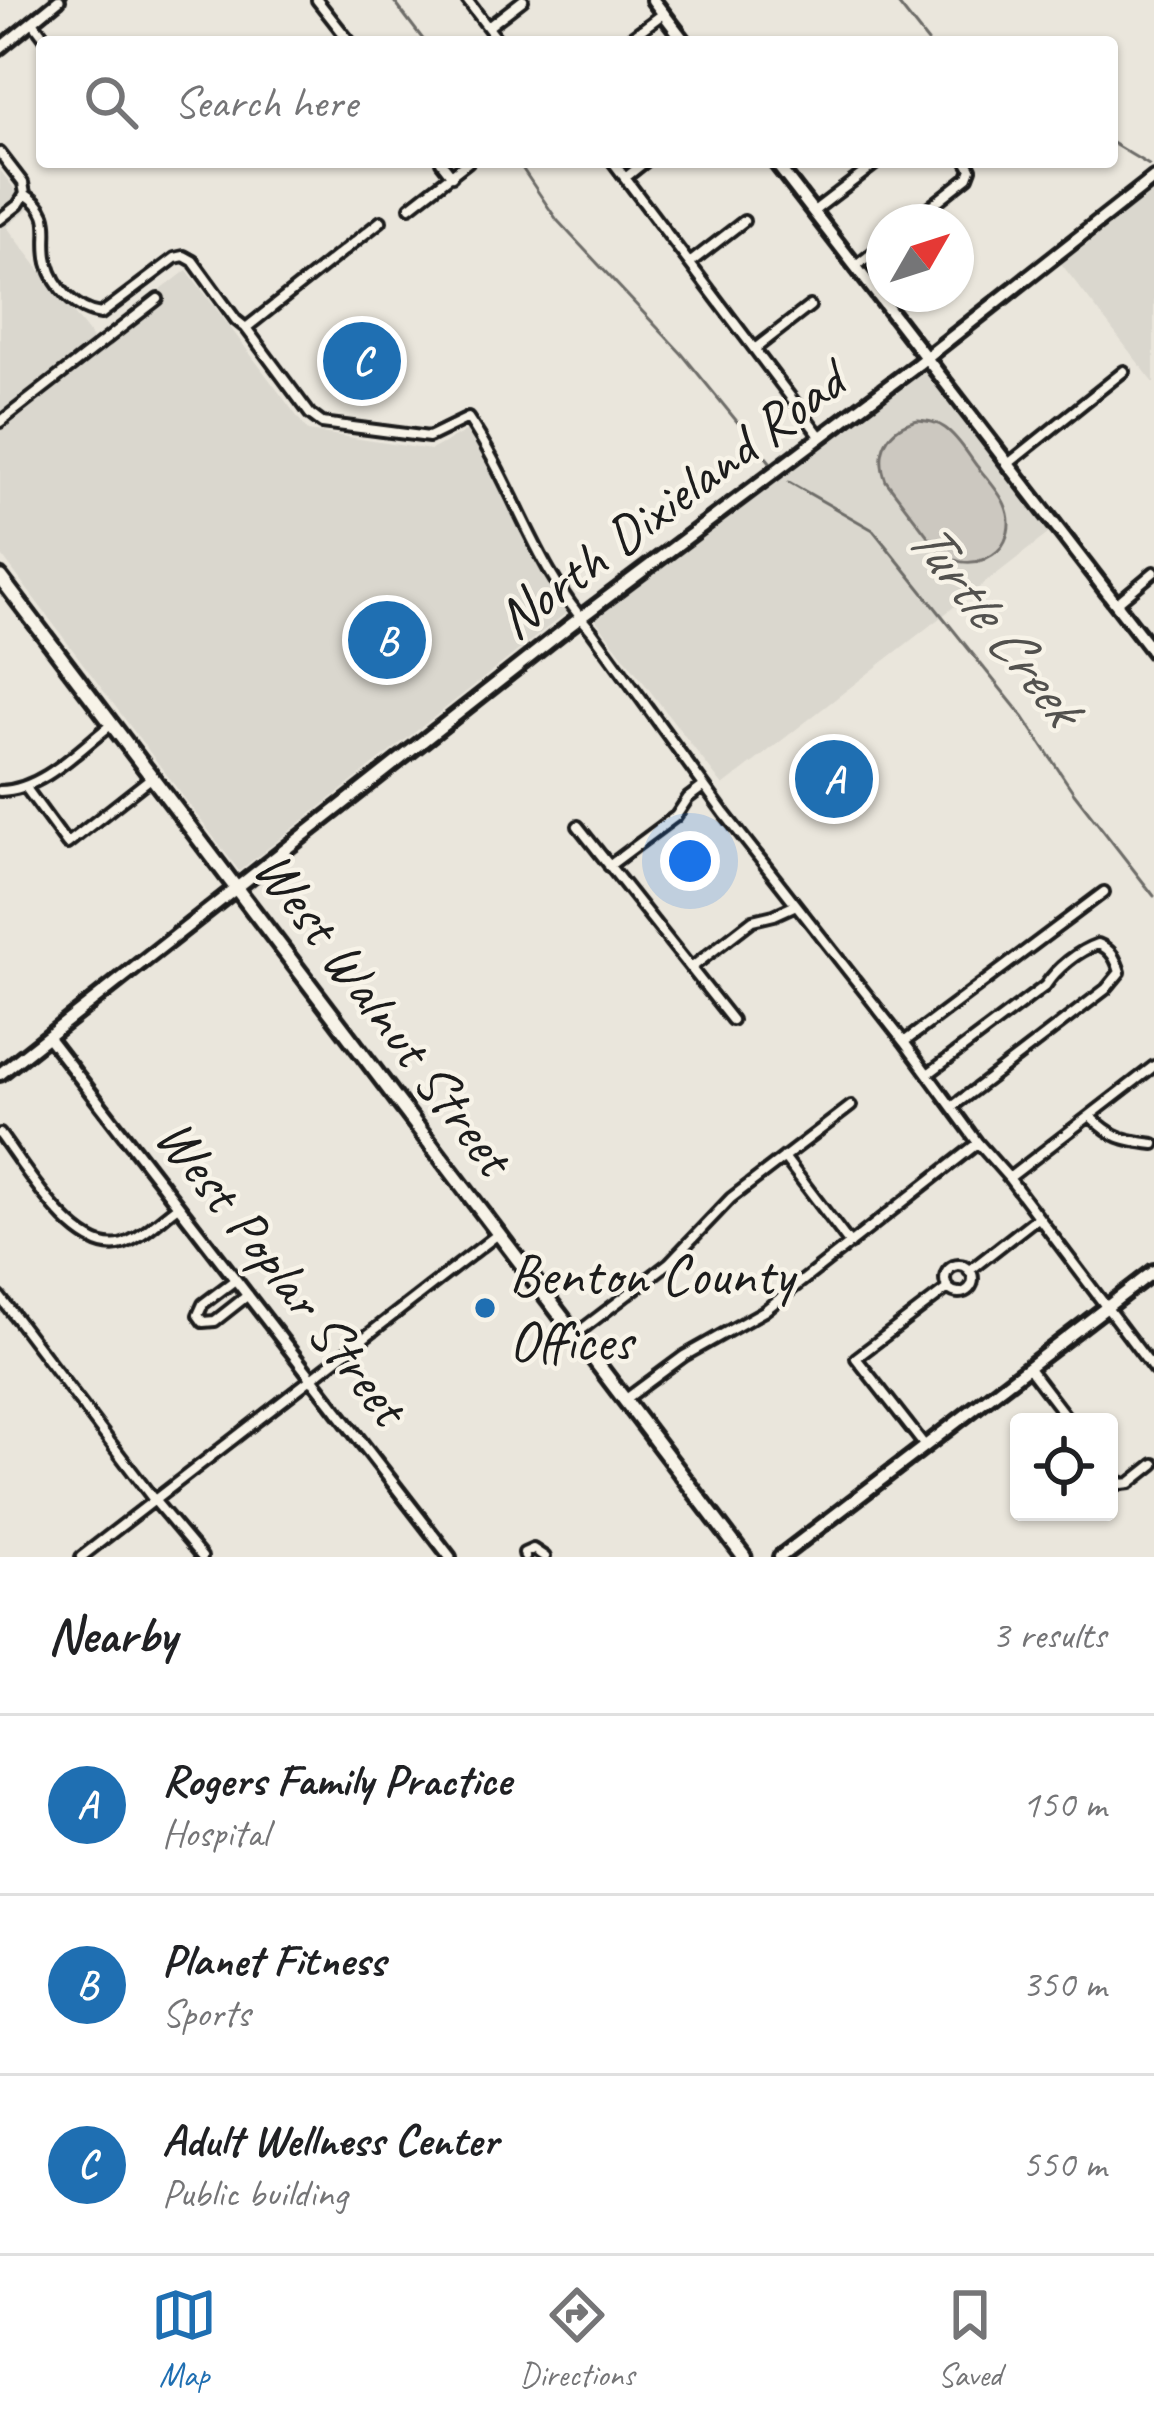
<!DOCTYPE html>
<style>
:root{--surface:#fff;--page:#f2f2f2;--text:#202124;--muted:#757577;--line:#e0e0e0;--accent:#1f6fb2}
body{margin:0;font-family:Caveat,sans-serif;background:var(--page);color:var(--text)}
.controls{position:absolute;right:36px;bottom:36px;display:grid;overflow:hidden;border-radius:12px;box-shadow:0 3px 9px #0004}
.controls button{width:108px;height:108px;display:grid;place-items:center;padding:0;border:0;border-bottom:3px solid var(--line);background:var(--surface);color:var(--text);font:60px sans-serif}
.compass{position:absolute;left:866px;top:204px;width:108px;height:108px;border-radius:50%;background:var(--surface);box-shadow:0 3px 9px #0004;rotate:51deg}
.you{position:absolute;left:690px;top:861px;width:42px;height:42px;margin:-30px;border:9px solid #fff;border-radius:50%;background:#1a73e8;box-shadow:0 0 0 18px #1a73e833}
.badge{display:grid;place-items:center;width:78px;height:78px;border-radius:50%;background:var(--accent);color:#fff;font-size:39px;font-weight:700}
.pin{position:absolute;translate:-50% -50%;border:6px solid #fff;box-shadow:0 3px 12px #0006}
.list{margin:0;padding:0;list-style:none}
h2{display:flex;justify-content:space-between;align-items:center;height:156px;margin:0;padding:0 48px;font-size:51px}
h2 small{font-size:39px;font-weight:400;color:var(--muted)}
.list li{display:grid;grid-template-columns:78px 1fr auto;gap:36px;align-items:center;box-sizing:border-box;height:180px;padding:0 48px;border-top:3px solid var(--line)}
.list b{display:block;font-size:45px;white-space:nowrap}
.list p{margin:0;font-size:39px;white-space:nowrap;color:var(--muted)}
.list em{font-size:39px;font-style:normal;color:var(--muted)}
.icon{flex:none;width:66px;height:66px;fill:none;stroke:currentColor;stroke-width:2;stroke-linecap:round;stroke-linejoin:round}
.map{position:relative;flex:none;width:1154px;height:1557px;overflow:hidden}
.search{position:absolute;background:var(--surface);box-shadow:0 3px 9px #0004;left:36px;right:36px;top:36px;height:132px;display:flex;align-items:center;gap:30px;box-sizing:border-box;padding:0 42px;border-radius:12px;color:var(--muted);font-size:45px}
.sheet{height:696px;background:var(--surface)}
nav{display:flex;justify-content:space-around;align-items:center;box-sizing:border-box;height:168px;border-top:3px solid var(--line);background:var(--surface);font-size:33px;color:var(--muted)}
nav a{display:grid;justify-items:center;gap:6px}
nav .on{color:var(--accent)}
.map>svg:first-child{display:block}
.built{fill:#dad7ce}
.green{fill:#ccc8c0;stroke:#74726e;stroke-width:3}
.lines{fill:none;stroke-linecap:round;stroke-linejoin:round}
.stream{stroke:#6d6c68;stroke-width:3}
.minor-casing{stroke:#1c1c1c;stroke-width:16}
.tertiary-casing{stroke:#1c1c1c;stroke-width:18}
.secondary-casing{stroke:#1c1c1c;stroke-width:20}
.primary-casing{stroke:#1c1c1c;stroke-width:21}
.minor{stroke:#f7f3e8;stroke-width:8}
.tertiary{stroke:#f7f3e8;stroke-width:9}
.secondary{stroke:#f7f3e8;stroke-width:10}
.primary{stroke:#f7f3e8;stroke-width:12}
.poi-dot{fill:#1f6fb2;stroke:#f7f3e8;stroke-width:4.5}
.labels{text-anchor:middle;dominant-baseline:central;stroke-width:9;stroke-linejoin:round;paint-order:stroke}
.street-label{font-size:57px;fill:#1c1c1c;stroke:#f7f3e8}
.poi-label{font-size:57px;fill:#1c1c1c;stroke:#f7f3e8;text-anchor:start}
.water-label{font-size:60px;font-style:italic;fill:#52514e;stroke:#f7f3e8}
</style>
<div class="map">
<svg width="1154" height="1557" viewBox="0 0 1154 1557">
<rect width="100%" height="100%" fill="#eae6dc"/>
<filter id="ink" filterUnits="userSpaceOnUse"><feTurbulence type="fractalNoise" baseFrequency=".00833" numOctaves="2"/><feDisplacementMap in="SourceGraphic" scale="24" xChannelSelector="R" yChannelSelector="G"/><feConvolveMatrix kernelMatrix="1 2 1 2 8 2 1 2 1" color-interpolation-filters="sRGB"/></filter>
<g filter="url(#ink)">
<path class="built" d="M0 170 29 208 7 227 95 341 187 270 308 431 431 450 468 430 566 613 239 871 0 553Z
M1154 187V383L1059 261Z
M926 358 1057 527 723 786 595 619Z"/>
<path class="green" d="M918 420C928 421 937 422 945 428 958 437 967 453 976 465 994 487 1019 510 1005 541 1001 550 994 555 985 559 968 566 954 562 940 552L886 481C875 452 886 427 918 420Z"/>
<g class="lines">
<path class="stream" d="M393 0 425 42
M895 0 928 42
M1112 143 1149 165
M518 162 557 220 682 354 770 462
M789 482 873 530 1024 718 1074 793 1154 896"/>
<defs>
<path id="minor" d="M317 0 350 42
M467 0 499 42
M33 22 48 42
M488 27 523 0
M625 42 664 13
M0 153 23 183 25 194
M441 162 452 176
M613 162 820 436
M625 178 645 162
M25 194C58 215 41 233 48 263 54 288 77 311 101 314L175 258 184 256 193 261 236 320 246 328 381 221
M410 207 468 162
M814 211 878 162
M0 219 18 205 25 194
M911 222 968 177 971 169 967 162
M691 262 744 221
M856 266 884 244
M246 328 310 414 322 423 429 437 468 418C515 487 534 566 592 631L724 813 904 1042 978 1143 1009 1178 1154 1370
M756 348 810 306
M0 422 158 299
M1008 464 1124 371
M1117 603 1154 572
M26 788 67 844 152 777
M0 791C43 790 79 749 112 724
M578 826 732 1020
M609 866 676 816 688 798 704 786
M691 968 753 920 774 915 796 905
M904 1042 1104 892
M928 1074 1045 986C1057 968 1078 951 1098 944 1111 949 1116 959 1120 972L1106 989 952 1107
M1090 1116C1113 1138 1122 1140 1154 1144
M0 1134C24 1166 78 1259 123 1244 143 1237 161 1218 178 1206
M784 1157 850 1244
M1009 1178 1154 1066
M945 1279a14 14 0 1 1 28 0a14 14 0 1 1-28 0Z
M969 1271 1038 1217
M235 1280 203 1304 198 1315 203 1322 215 1321 248 1295
M0 1297 154 1500 202 1557
M576 1334 669 1263 731 1198 851 1106
M1028 1367 1070 1422
M626 1399 684 1356 764 1311 978 1143
M925 1446 856 1358 948 1288
M1109 1472 1122 1484 1130 1483 1154 1464
M81 1557 498 1234
M525 1557 524 1553 533 1549 545 1557"/>
<path id="tertiary" d="M0 48 59 0
M48 1037 450 1557"/>
<path id="secondary" d="M653 0 685 42
M775 162 1154 653
M0 1074 568 627 918 364 1154 178
M780 1557 1154 1271"/>
<path id="primary" d="M0 577 744 1557"/>
</defs>
<use href="#minor" class="minor-casing"/>
<use href="#tertiary" class="tertiary-casing"/>
<use href="#secondary" class="secondary-casing"/>
<use href="#primary" class="primary-casing"/>
<use href="#minor" class="minor"/>
<use href="#tertiary" class="tertiary"/>
<use href="#secondary" class="secondary"/>
<use href="#primary" class="primary"/>
</g>
</g>
<circle class="poi-dot" cx="485" cy="1308" r="12"/>
<g class="labels">
<g class="street-label">
<text transform="translate(670 500) rotate(-37)">North Dixieland Road</text>
<text transform="translate(384 1012) rotate(53)">West Walnut Street</text>
<text transform="translate(282 1271) rotate(52)">West Poplar Street</text>
</g>
<g class="poi-label">
<text x="509" y="1275">Benton County<tspan x="509" dy="66">Offices</tspan></text>
</g>
<g class="water-label">
<text transform="translate(995 621) rotate(52)">Turtle Creek</text>
</g>
</g>
</svg>
<div class="controls">
<button><svg class="icon" aria-label="locate" viewBox="0 0 24 24"><circle cx="12" cy="12" r="6"/><path d="M12 2v4M12 18v4M2 12h4M18 12h4"/></svg></button>
</div>
<svg class="compass" viewBox="-18 -18 36 36"><path d="M0-13l5 13h-10z" fill="#e53935"/><path d="M0 13l5-13h-10z" fill="#757577"/></svg>
<div class="you"></div>
<div class="pin badge" style="left:834px;top:779px">A</div>
<div class="pin badge" style="left:387px;top:640px">B</div>
<div class="pin badge" style="left:362px;top:361px">C</div>
<div class="search"><svg class="icon" aria-label="search" viewBox="0 0 24 24"><circle cx="10" cy="10" r="6"/><path d="M15 15l6 6"/></svg>Search here</div>
</div>
<section class="sheet">
<h2>Nearby<small>3 results</small></h2>
<ul class="list">
<li><span class="badge">A</span><div><b>Rogers Family Practice</b><p>Hospital</p></div><em>150 m</em></li>
<li><span class="badge">B</span><div><b>Planet Fitness</b><p>Sports</p></div><em>350 m</em></li>
<li><span class="badge">C</span><div><b>Adult Wellness Center</b><p>Public building</p></div><em>550 m</em></li>
</ul>
</section>
<nav>
<a class="on"><svg class="icon" aria-label="map" viewBox="0 0 24 24"><path d="M3 6l6-2 6 2 6-2v14l-6 2-6-2-6 2zM9 4v14M15 6v14"/></svg>Map</a>
<a><svg class="icon" aria-label="directions" viewBox="0 0 24 24"><path d="M12 3l9 9-9 9-9-9zM9 14v-3h6M13 9l2 2-2 2"/></svg>Directions</a>
<a><svg class="icon" aria-label="saved" viewBox="0 0 24 24"><path d="M7 4h10v16l-5-4-5 4z"/></svg>Saved</a>
</nav>
